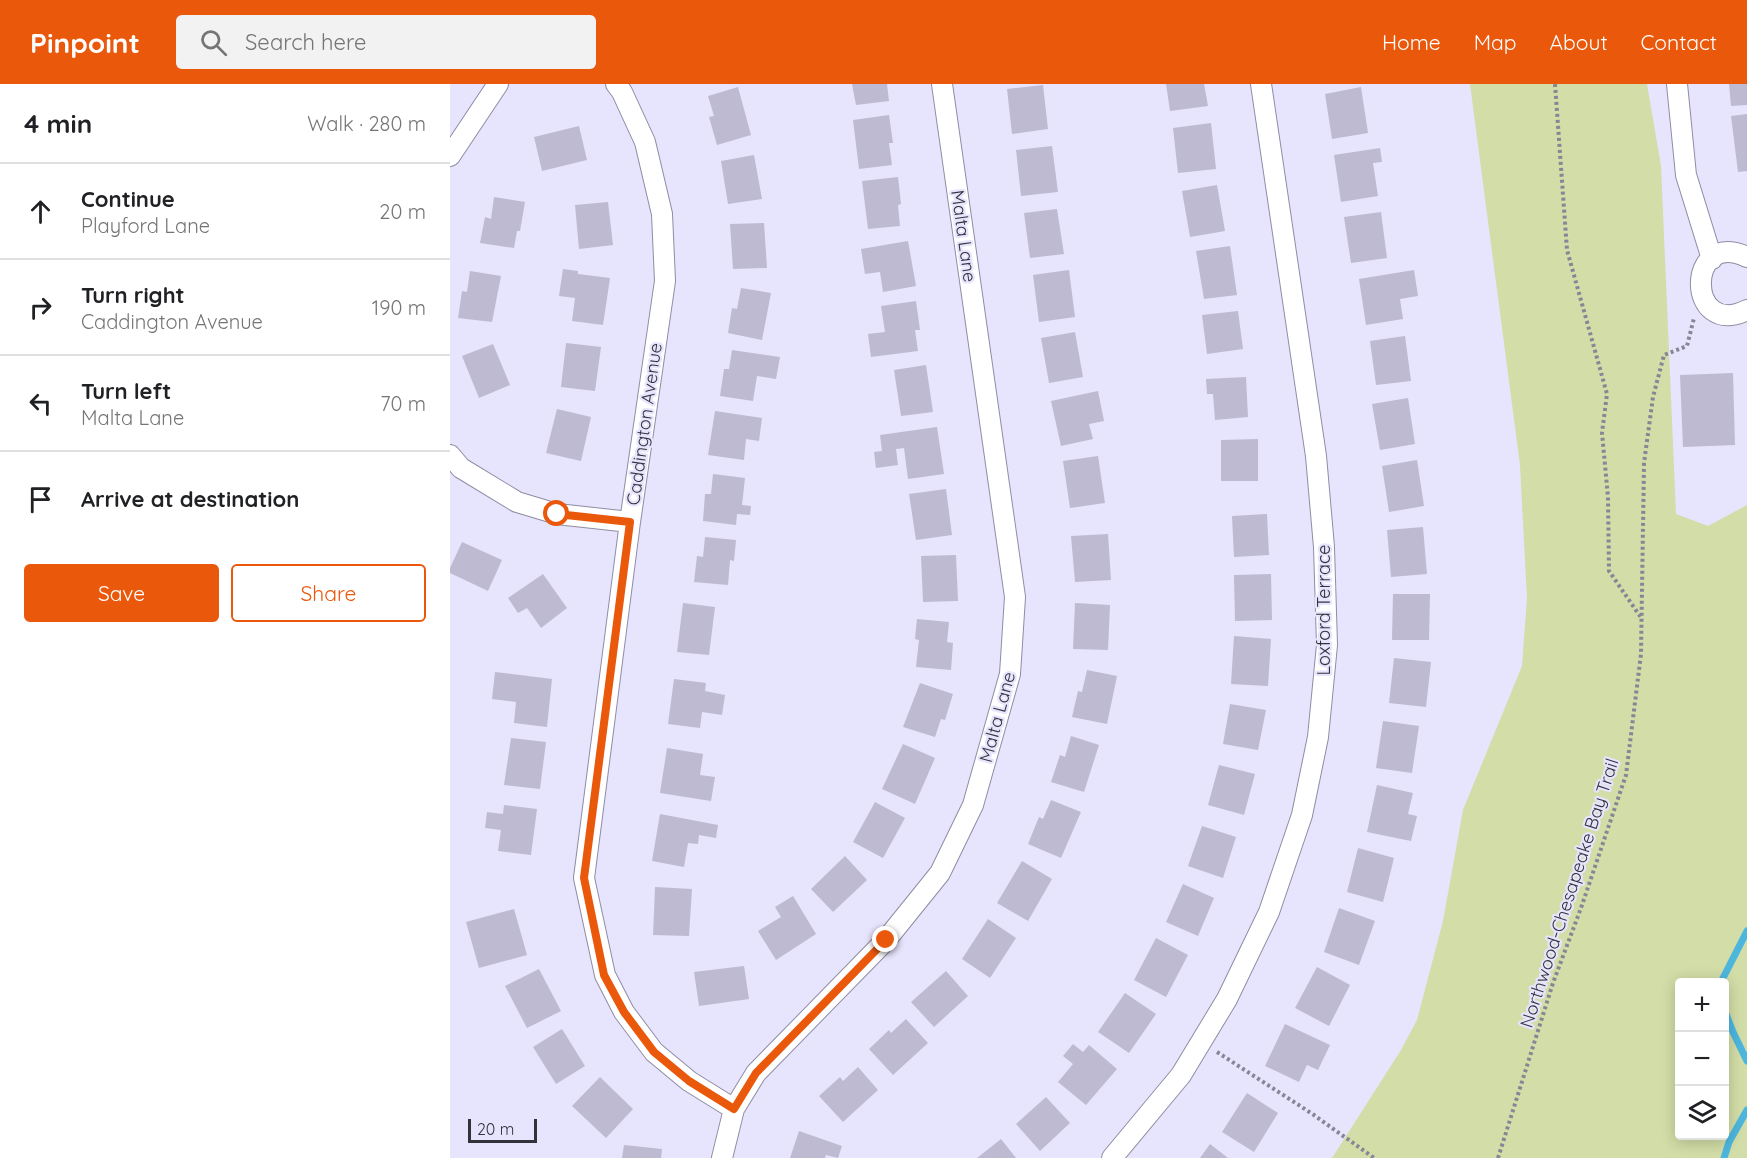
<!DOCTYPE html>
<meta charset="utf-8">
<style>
:root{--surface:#fff;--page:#f2f2f2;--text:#202124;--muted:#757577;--line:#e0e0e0;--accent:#ea580c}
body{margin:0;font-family:Quicksand,sans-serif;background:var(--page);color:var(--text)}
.controls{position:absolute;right:18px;bottom:18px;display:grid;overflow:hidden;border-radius:6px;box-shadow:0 3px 15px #0003}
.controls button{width:54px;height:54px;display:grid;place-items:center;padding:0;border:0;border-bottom:2px solid var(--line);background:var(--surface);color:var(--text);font:30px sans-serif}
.scale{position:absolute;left:18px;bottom:15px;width:69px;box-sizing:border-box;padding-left:6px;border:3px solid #33323b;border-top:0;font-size:16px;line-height:21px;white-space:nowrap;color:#33323b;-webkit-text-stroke:4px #e7e4fd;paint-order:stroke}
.stop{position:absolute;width:18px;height:18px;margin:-14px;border:4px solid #ea580c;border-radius:50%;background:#fff}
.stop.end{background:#ea580c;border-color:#fff;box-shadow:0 2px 6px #0008}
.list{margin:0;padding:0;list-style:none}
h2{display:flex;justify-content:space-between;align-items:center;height:78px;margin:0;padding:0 24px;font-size:26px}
h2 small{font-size:20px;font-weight:400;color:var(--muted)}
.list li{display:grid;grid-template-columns:39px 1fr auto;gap:18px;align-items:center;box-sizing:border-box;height:96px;padding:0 24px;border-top:2px solid var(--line)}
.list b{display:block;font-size:22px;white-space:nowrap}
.list p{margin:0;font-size:20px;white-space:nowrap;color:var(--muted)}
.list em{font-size:20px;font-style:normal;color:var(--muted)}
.actions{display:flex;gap:12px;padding:18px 24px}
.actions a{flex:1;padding:14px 0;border:2px solid var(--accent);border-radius:6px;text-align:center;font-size:21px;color:var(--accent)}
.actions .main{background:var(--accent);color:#fff}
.icon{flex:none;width:33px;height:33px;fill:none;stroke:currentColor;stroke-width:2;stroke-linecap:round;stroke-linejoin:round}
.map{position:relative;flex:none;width:1297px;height:1074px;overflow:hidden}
header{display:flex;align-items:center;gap:36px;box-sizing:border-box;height:84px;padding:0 30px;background:var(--accent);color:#fff}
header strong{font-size:28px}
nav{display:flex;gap:33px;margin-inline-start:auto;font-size:21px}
.search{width:420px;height:54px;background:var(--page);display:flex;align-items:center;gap:15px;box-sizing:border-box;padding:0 21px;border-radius:6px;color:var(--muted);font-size:22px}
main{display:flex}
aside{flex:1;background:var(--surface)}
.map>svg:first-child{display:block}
.green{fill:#d2dda7;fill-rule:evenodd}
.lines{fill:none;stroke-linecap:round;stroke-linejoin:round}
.stream{stroke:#4db6dd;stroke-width:7}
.building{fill:#bdbad2}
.minor-casing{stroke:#8f8ca3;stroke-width:22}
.path{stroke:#878596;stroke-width:4;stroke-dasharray:3 3;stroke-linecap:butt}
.minor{stroke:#fff;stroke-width:20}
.route{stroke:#ea580c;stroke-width:8}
.labels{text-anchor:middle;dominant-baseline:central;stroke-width:4.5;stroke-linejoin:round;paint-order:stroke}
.street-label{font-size:18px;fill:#33323b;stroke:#e7e4fd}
</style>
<header>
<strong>Pinpoint</strong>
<div class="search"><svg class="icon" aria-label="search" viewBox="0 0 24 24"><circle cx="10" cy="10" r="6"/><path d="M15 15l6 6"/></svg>Search here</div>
<nav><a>Home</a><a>Map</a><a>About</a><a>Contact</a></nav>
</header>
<main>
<aside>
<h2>4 min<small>Walk · 280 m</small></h2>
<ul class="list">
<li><svg class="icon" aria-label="ahead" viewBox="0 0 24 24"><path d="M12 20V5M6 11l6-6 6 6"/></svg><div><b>Continue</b><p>Playford Lane</p></div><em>20 m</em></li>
<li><svg class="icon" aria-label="right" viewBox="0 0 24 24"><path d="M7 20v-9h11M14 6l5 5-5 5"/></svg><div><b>Turn right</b><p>Caddington Avenue</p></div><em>190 m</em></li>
<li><svg class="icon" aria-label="left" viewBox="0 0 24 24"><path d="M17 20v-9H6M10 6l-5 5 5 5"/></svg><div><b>Turn left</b><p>Malta Lane</p></div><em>70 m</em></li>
<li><svg class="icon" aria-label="arrive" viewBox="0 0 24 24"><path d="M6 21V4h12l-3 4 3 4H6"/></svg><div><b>Arrive at destination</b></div></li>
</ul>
<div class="actions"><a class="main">Save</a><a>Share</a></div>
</aside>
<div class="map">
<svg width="1297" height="1074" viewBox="0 0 1297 1074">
<rect width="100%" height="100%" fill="#e7e4fd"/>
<path class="green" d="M1020 0H1197L1211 82 1226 430 1258 442 1297 421V1074H882L951 966 967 936 993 837 1013 726 1072 582 1077 514 1070 381ZM1230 898H1274V1052H1230Z"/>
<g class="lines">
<path class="stream" d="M1271 898 1297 847
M1274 925 1283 948 1297 977
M1274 1074 1279 1058 1297 1026"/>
</g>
<path class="building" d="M402 0H437L439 17 406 21Z
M716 0H754L758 22 720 27Z
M1279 0H1297V21L1281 22Z
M593 1 598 45 562 50 557 5Z
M288 3 301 51 267 61 259 33 264 32 258 12Z
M911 3 918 49 882 55 875 10Z
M1297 30V87L1288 88 1281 32Z
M439 31 443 59H439L442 81 409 85 403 36Z
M761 39 766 85 728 89 723 44Z
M129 42 137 76 92 87 84 53Z
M602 62 608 108 571 112 566 66Z
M930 64 932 78 923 79 928 112 891 118 884 71Z
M304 71 312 115 278 120 271 77Z
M448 93 451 120 448 121 450 142 418 145 412 97Z
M767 101 775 147 740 153 732 107Z
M44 113 75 118 70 147H67L64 164 30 159 35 133 41 135Z
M158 118 163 161 129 165 125 121Z
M607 125 614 170 580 174 574 129Z
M931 128 937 174 901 179 894 133Z
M314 139 317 184 283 185 280 140Z
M458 157 466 202 433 208 430 188 415 190 411 165Z
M780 162 787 211 754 215 746 167Z
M113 185 128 187V190L160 194 153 241 122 237 125 214 109 212Z
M619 186 625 233 589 238 583 191Z
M964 186 968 212 950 215 953 235 916 241 909 195Z
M20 187 51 192 42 238 8 234 12 207 17 208Z
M291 204 321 209 312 256 278 249 282 224 287 225Z
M466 217 470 246H465L468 267 421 273 418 250 435 248 431 222Z
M788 227 793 265 757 270 752 231Z
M625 248 633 293 599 299 591 254Z
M955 252 961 297 926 301 920 257Z
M116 259 151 263 145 307 111 303Z
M43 260 60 301 29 314 12 272Z
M282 266 330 273 326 295 307 292 303 317 270 312 274 285H279Z
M476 281 483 328 451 332 444 286Z
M1283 289 1285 361 1233 363 1230 291Z
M796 293 798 333 765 336 763 310H757L756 295Z
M648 307 654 337 639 340 643 355 611 362 601 317Z
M958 314 965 360 930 366 922 320Z
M107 325 141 333 131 377 96 369Z
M265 327 312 334 309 357 296 355 294 376 258 371Z
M487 343 494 390 458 395 454 364 446 365 448 381 426 384 424 368 432 367 430 351Z
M808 355V397H771V356Z
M648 372 655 419 620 424 613 377Z
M967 376 974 422 939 428 932 382Z
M263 390 295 394 292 421 301 422 300 431 287 430 286 441 253 437 255 410H261Z
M496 405 502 451 466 456 459 410Z
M817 430 819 471 784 473 782 432Z
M973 443 977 490 941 493 937 446Z
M658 450 661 496 625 498 621 452Z
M255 453 286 456 284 477 280 476 278 501 244 498 247 472 253 473Z
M12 458 52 476 38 507 0 489V484Z
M506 471 508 517 473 518 471 472Z
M93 490 117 524 91 544 77 524 68 529 58 514Z
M821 490 822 536 785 537 784 491Z
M943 510H980L979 556H942Z
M233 519 265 523 259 571 227 568Z
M625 519 660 521 658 566 623 565Z
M467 535 499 538 497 558 503 559 501 586 466 583 469 556 465 555Z
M784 552 821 555 818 602 781 600Z
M944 574 981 578 976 623 939 619Z
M637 586 667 592 657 640 622 633 628 607 632 608Z
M45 588 102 595 97 643 64 639 66 618 42 615Z
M224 595 256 599 255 607 275 611 272 631 252 628 250 644 218 640Z
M470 599 503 610 495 636 491 635 485 653 453 643Z
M780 620 816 626 808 666 773 660Z
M933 637 969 642 962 689 926 684Z
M621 652 649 661 634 708 601 698 610 671 615 673Z
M61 654 96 658 90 705 54 701Z
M453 660 485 674 465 720 432 705Z
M217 664 253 670 250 691 265 693 261 717 210 709Z
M769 681 805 690 794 731 758 721Z
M927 701 963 709 958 730 967 732 961 757 917 748Z
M601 716 631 728 611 774 578 760 589 733 593 735Z
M425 718 455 734 433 774 403 758Z
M54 721 87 725 81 771 48 767 51 746 35 744 37 728 53 730Z
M210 730 268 741 266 754 249 751 248 760 238 759 234 783 202 777Z
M752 742 786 753 773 794 738 782Z
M908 764 944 774 933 818 897 808Z
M395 772 417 796 383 828 361 805Z
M572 777 602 795 578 837 547 819Z
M733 800 764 814 748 852 716 838Z
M205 803 242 805 239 852 203 851Z
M343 812 366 850 326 876 308 847 331 833 325 823Z
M889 824 925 837 909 881 874 868Z
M64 825 77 871 29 884 16 838Z
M538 835 566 854 540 894 512 875Z
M706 854 738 871 716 913 684 896Z
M294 882 299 915 249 922 244 888Z
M867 883 900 901 879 942 845 924Z
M89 885 111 927 77 944 55 902Z
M496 887 518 912 484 943 461 918Z
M675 909 706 930 679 969 648 948Z
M456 935 478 959 443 991 419 965 439 946 441 949Z
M835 940 880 961 868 986 857 981 849 998 815 982Z
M112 945 135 982 106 1000 83 963Z
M623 960 633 968 639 961 667 985 636 1021 608 998 623 980 613 972Z
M408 983 428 1006 393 1038 369 1012 390 993 393 997Z
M150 993 183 1025 156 1054 122 1022Z
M797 1009 828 1029 804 1068 772 1048Z
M596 1013 620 1039 590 1067 566 1040Z
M349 1047 392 1062 388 1074 376 1071 375 1074H340Z
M551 1055 566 1074H527Z
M760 1060 778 1074H750Z
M174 1061 212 1065 211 1074H172Z"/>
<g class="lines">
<defs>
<path id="minor" d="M166 0 172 8 195 58 212 130 215 197 180 438 134 794 155 891 174 928 204 968 239 997 284 1025
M1227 0 1236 91 1262 175
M0 72 48 0
M1297 173C1235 144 1236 256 1297 226
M0 371 11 384 67 418 107 430 180 438
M272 1074 284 1025 306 989 436 856 490 789 523 721 560 590 565 513 492 0
M662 1074 731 991 777 915 819 828 852 731 868 653 877 561 874 463 866 372 811 0"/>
</defs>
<use href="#minor" class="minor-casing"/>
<path class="path" d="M1105 0 1117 166 1157 310 1152 349 1158 413 1159 487 1192 535
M767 968 864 1031 924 1074
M1048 1074 1103 899 1131 824 1176 691 1191 570 1194 379 1203 313 1214 271 1237 262 1244 234"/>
<use href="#minor" class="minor"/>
</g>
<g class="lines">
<path class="route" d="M107 430 180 438 134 794 154 891 174 928 204 968 239 997 284 1025 306 989 436 856"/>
</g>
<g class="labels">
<g class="street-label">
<text transform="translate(514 152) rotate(82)">Malta Lane</text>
<text transform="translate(194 340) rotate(-82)">Caddington Avenue</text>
<text transform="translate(873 526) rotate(-90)">Loxford Terrace</text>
<text transform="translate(547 633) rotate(-75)">Malta Lane</text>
<text transform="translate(1119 809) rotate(-72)">Northwood-Chesapeake Bay Trail</text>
</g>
</g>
</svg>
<div class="controls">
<button>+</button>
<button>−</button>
<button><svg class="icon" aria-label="layers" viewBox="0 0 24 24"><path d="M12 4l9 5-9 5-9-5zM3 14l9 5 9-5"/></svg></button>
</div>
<div class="scale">20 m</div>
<div class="stop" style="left:107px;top:430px"></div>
<div class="stop end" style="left:436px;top:856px"></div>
</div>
</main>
